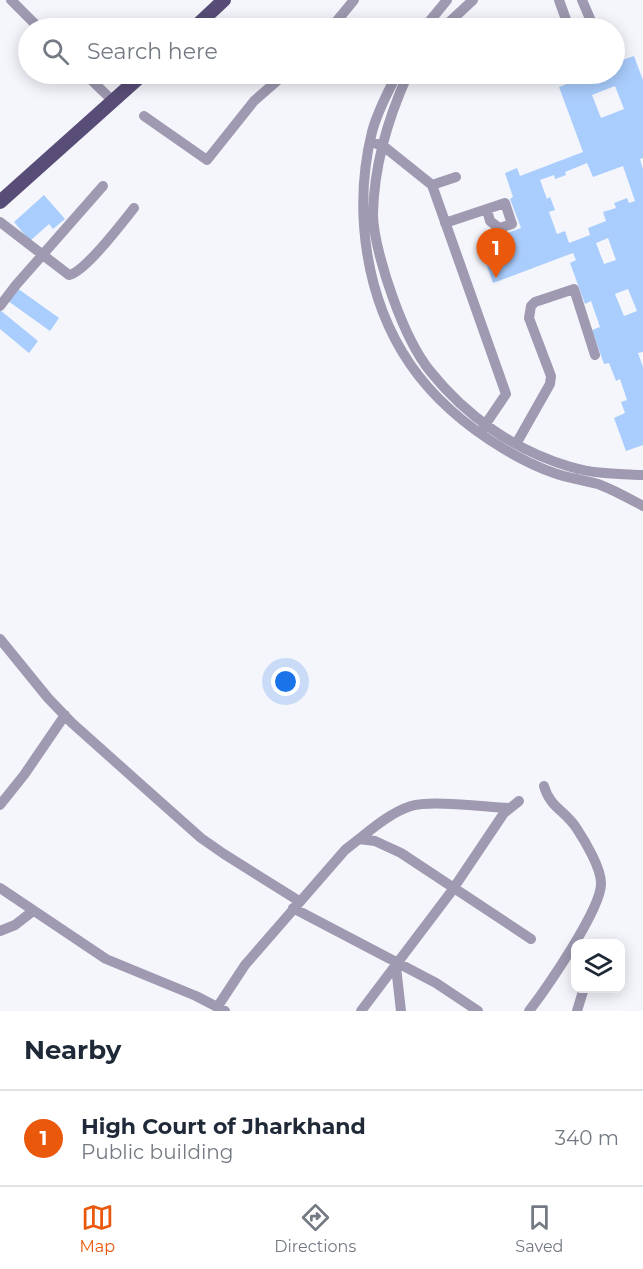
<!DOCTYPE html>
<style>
:root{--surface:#fff;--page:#f6f6f7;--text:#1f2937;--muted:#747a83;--line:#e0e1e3;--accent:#ea580c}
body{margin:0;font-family:Montserrat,sans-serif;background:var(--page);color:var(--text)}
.controls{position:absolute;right:18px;bottom:18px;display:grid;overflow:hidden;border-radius:12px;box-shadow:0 3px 15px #0003}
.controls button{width:54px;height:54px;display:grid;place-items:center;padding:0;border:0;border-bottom:2px solid var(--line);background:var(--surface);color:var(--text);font:30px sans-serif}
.you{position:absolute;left:286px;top:682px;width:21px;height:21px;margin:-15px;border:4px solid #fff;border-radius:50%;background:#1a73e8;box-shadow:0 0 0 9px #1a73e833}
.badge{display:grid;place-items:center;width:39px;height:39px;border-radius:50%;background:var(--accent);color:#fff;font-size:20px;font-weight:700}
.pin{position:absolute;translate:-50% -50px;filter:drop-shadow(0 2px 3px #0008)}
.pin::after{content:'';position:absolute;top:32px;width:21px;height:18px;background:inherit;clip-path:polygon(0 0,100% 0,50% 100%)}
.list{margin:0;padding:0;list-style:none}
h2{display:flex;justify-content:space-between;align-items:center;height:78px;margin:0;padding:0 24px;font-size:26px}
h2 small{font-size:20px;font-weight:400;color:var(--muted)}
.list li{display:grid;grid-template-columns:39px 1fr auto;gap:18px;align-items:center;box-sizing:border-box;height:96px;padding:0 24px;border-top:2px solid var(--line)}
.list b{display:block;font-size:22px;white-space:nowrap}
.list p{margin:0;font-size:20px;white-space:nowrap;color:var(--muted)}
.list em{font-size:20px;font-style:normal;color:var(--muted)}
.icon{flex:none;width:33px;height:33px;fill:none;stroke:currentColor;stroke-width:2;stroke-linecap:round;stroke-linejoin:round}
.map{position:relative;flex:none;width:643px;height:1011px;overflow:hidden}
.search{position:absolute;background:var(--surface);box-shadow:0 3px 15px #0003;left:18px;right:18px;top:18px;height:66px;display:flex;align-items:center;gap:15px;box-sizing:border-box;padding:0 21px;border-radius:33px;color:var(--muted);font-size:22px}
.sheet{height:174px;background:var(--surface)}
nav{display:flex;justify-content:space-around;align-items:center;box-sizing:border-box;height:84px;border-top:2px solid var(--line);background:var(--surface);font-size:16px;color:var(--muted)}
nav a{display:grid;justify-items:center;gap:3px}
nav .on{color:var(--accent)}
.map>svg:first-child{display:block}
.building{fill:#a9cdfd;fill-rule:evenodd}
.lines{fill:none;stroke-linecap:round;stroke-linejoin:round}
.minor{stroke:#9f99b1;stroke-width:10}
.major{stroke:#584d76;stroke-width:14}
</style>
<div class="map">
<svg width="643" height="1011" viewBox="0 0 643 1011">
<rect width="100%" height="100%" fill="#f5f6fc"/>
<path class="building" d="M634 56 643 80V158L640 159 643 169V352L638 353 643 367V445L626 451 614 418 625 413 621 402 627 400 620 379 616 381 609 363 604 364 592 330 600 327 591 301 585 304 570 263 576 260 573 253 493 283 479 243 521 228 510 199 513 197 505 173 517 168 520 176 583 152 559 87 583 78 581 74H614V63ZM615 86 624 109 601 118 592 95ZM587 163 593 177 623 166 635 201 629 203 627 198 614 203 616 208 603 212 606 221 588 228 590 235 569 243 565 231 557 234 549 212 555 210 550 197 547 199 540 180 554 175 555 179 566 175 565 172ZM608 238 616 260 604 264 596 243ZM628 289 637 311 624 316 615 294Z
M44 195 65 219 53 229 49 224 30 241 14 222Z
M17 288 59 318 50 331 8 301Z
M0 310 38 341 29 353 0 329Z"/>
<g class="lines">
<path class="minor" d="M11 0 39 28
M559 0 569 28
M582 0 594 28
M331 28 354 0
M424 28 447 0
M443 28 473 0
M85 74 113 101
M397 74C388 92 377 112 372 132 353 209 365 298 410 364 434 399 469 428 504 449 519 458 537 467 554 473 568 478 583 480 598 484 614 490 628 498 643 506
M408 74C388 118 374 164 373 214 373 237 385 276 393 298 402 323 413 350 430 371 466 416 515 451 571 467 594 474 619 474 643 475
M144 116 207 160 254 101 285 74
M377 144 382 145 432 185 506 394 483 428
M432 185 456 177
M0 222 69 275C85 272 122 223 134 208
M445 223 505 203 512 224 499 228 490 221 487 210
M0 306 16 285 103 186
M516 444 550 384 551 376 529 318 531 306 535 302 574 289 595 355
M0 639 48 698 72 723 156 798 201 838 224 854 299 901
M0 805 24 775 65 715
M359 839C374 827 392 812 411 806 433 800 484 807 509 808
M0 888 106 959 196 996 225 1011
M293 908 436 983 478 1011
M0 931 15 925 33 911
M396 967 401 1011
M218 1006 245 965 345 850 359 839 375 841 401 853 531 939
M361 1011 451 892 504 813 519 801
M529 1011C546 989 602 908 601 883 601 868 585 841 577 829 566 811 550 808 544 786
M577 1011 584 988"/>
<path class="major" d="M194 28 224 0
M0 202 143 74"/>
</g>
</svg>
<div class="controls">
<button><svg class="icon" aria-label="layers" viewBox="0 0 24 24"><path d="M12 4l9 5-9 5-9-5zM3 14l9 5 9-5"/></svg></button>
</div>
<div class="you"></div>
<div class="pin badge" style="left:496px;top:278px">1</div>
<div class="search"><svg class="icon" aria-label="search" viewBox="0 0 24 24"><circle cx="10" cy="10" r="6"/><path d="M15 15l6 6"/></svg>Search here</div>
</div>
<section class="sheet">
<h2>Nearby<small></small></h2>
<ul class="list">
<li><span class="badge">1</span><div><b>High Court of Jharkhand</b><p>Public building</p></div><em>340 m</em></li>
</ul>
</section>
<nav>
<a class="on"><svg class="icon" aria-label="map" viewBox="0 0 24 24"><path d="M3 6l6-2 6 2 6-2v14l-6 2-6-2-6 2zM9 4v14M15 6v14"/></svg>Map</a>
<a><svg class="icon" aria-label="directions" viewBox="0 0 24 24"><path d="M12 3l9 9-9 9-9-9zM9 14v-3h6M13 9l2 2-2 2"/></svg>Directions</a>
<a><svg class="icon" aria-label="saved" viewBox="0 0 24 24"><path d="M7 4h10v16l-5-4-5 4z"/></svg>Saved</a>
</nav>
